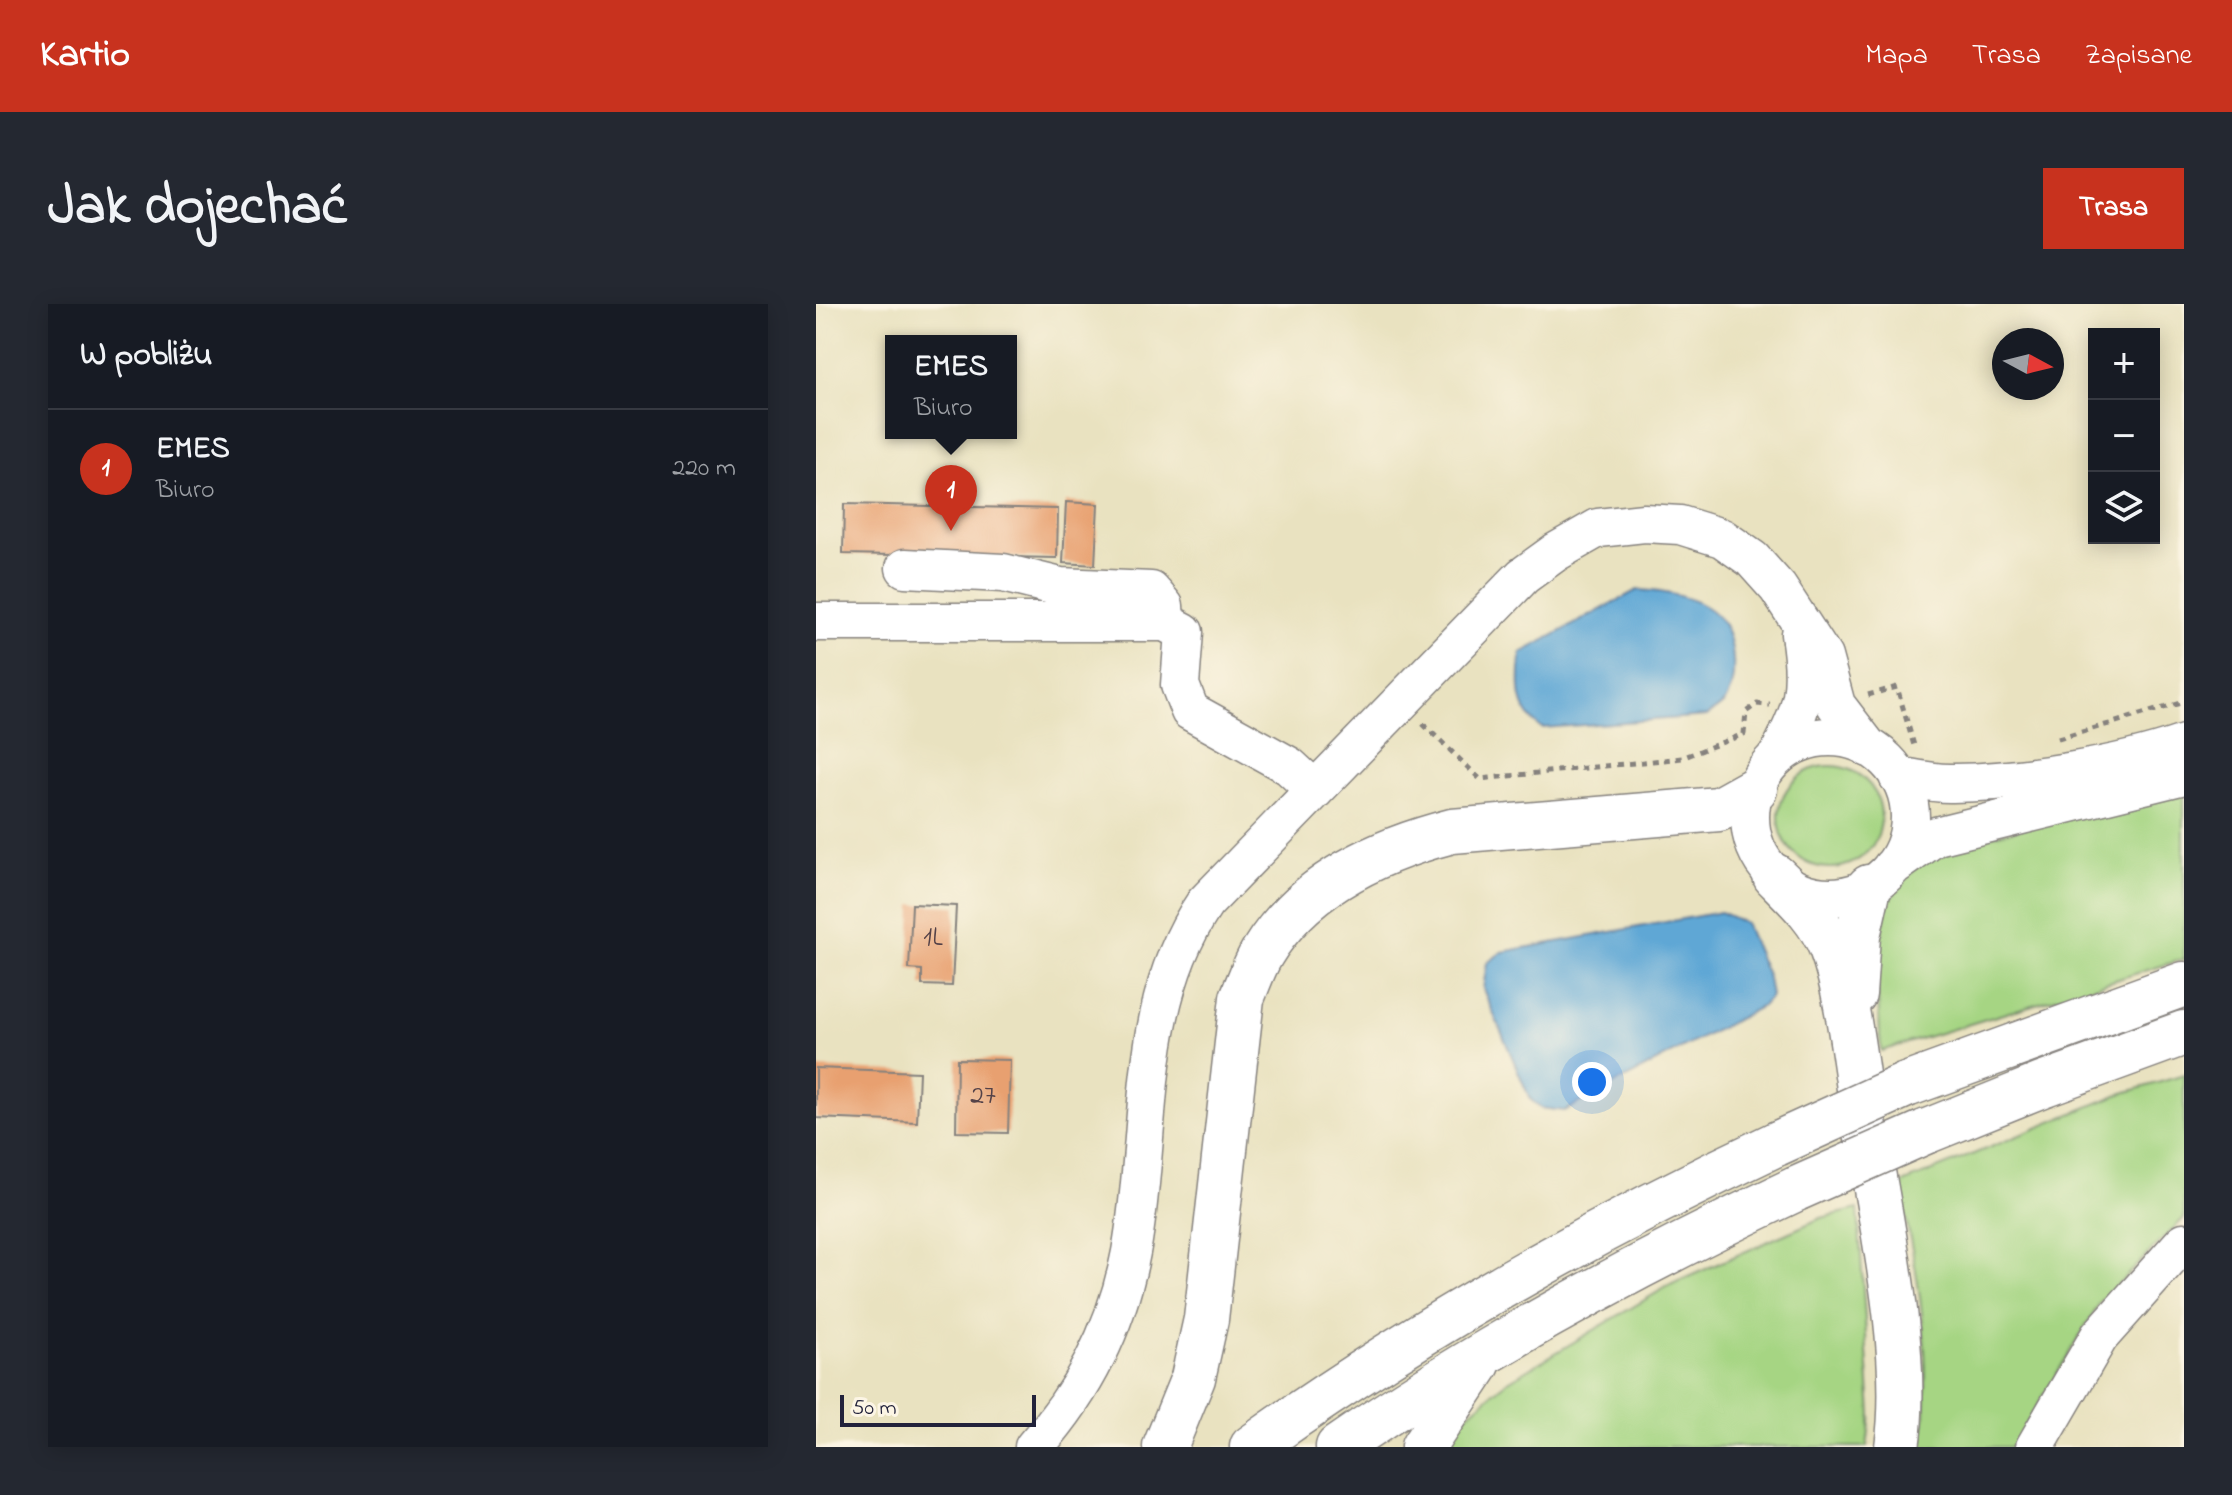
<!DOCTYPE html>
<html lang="pl">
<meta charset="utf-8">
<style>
:root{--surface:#171b24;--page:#242831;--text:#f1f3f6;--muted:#9ea1a6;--line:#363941;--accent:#c8321e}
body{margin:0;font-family:"Indie Flower",sans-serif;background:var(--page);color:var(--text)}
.controls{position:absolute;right:24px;top:24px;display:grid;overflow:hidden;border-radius:0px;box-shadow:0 4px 20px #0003}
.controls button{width:72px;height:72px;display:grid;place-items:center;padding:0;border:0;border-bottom:2px solid var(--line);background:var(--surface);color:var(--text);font:40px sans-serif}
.compass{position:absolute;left:1176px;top:24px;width:72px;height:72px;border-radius:50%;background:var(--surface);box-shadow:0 4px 20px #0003;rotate:97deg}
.scale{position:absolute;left:24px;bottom:20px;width:196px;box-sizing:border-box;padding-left:8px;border:4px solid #22223b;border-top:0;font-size:22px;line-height:28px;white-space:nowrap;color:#22223b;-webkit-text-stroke:6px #fcf5e5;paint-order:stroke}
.you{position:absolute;left:776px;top:778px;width:28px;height:28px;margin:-20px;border:6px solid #fff;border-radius:50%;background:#1a73e8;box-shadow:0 0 0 12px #1a73e833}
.badge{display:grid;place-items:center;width:52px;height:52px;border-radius:50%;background:var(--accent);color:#fff;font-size:26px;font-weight:700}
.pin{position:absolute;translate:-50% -66px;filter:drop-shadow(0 2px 4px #0008)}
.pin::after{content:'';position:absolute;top:42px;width:28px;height:24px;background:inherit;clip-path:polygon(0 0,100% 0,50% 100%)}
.popup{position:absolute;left:69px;top:31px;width:132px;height:104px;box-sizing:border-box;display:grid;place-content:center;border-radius:0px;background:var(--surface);filter:drop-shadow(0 2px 6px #0005);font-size:26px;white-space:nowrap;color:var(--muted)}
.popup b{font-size:30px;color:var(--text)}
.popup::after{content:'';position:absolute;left:50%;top:100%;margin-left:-16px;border:16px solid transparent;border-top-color:var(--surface)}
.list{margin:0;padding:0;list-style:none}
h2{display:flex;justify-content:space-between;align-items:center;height:104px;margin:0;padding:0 32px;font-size:34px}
h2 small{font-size:26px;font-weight:400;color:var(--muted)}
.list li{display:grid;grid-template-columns:52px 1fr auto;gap:24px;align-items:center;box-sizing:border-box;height:120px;padding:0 32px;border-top:2px solid var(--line)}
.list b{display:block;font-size:30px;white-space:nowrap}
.list p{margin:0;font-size:26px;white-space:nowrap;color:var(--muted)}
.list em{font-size:26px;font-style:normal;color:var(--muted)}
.icon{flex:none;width:44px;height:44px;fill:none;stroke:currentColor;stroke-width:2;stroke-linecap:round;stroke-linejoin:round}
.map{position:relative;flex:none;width:1368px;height:1143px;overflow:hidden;border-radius:0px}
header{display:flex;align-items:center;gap:48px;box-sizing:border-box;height:112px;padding:0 40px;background:var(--accent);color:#fff}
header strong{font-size:38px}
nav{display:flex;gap:44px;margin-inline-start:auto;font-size:28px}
.intro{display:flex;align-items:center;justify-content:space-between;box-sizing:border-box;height:192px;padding:0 48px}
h1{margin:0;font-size:56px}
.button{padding:20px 36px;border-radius:0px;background:var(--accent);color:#fff;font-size:28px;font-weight:700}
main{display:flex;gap:48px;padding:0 48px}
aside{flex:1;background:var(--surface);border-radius:0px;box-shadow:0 4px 20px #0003}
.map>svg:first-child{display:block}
.green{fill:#a6d583;stroke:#647c5f;stroke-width:2}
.water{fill:#5ea7d5;stroke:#406488;stroke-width:2}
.building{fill:#e8a070}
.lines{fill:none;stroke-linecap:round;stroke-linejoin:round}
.minor-casing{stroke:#86827e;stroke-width:41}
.highway-casing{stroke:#86827e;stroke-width:47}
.path{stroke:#86827e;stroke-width:5;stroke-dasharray:6 6;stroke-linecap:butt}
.minor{stroke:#fff;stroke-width:38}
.highway{stroke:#fff;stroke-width:44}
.highway-bridge-casing{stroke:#86827e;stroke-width:47;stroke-linecap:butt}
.highway-bridge{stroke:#fff;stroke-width:44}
.labels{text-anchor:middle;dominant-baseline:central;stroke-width:8;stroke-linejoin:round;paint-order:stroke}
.number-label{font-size:28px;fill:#544248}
</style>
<header>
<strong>Kartio</strong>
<nav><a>Mapa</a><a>Trasa</a><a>Zapisane</a></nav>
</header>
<div class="intro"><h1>Jak dojechać</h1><a class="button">Trasa</a></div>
<main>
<aside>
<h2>W pobliżu<small></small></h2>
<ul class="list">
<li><span class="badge">1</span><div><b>EMES</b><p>Biuro</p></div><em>220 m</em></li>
</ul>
</aside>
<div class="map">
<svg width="1368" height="1143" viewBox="0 0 1368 1143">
<rect width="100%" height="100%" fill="#fcf5e5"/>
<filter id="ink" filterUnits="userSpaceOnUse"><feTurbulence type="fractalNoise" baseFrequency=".0125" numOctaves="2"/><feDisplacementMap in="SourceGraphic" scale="16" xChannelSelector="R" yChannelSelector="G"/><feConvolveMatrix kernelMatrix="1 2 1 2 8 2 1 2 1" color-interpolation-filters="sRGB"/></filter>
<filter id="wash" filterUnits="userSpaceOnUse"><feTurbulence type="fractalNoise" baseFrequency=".006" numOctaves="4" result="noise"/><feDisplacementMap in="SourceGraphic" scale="32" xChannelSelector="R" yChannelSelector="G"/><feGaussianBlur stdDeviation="1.8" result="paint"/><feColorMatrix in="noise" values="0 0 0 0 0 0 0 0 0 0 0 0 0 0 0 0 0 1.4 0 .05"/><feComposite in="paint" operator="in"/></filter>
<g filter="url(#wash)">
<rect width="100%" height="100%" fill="#e9e2c0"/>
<path class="green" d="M963 513a51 51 0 1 1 102 0a51 51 0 1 1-102 0Z
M1368 485V655L1065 747 1060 660 1071 601 1085 578 1120 545Z
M1368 771V914L1285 997 1196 1143H1106C1117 1055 1103 966 1082 881L1301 791Z
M1042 905 1055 1110 1051 1143H630L641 1120 689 1079 854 981 1005 914Z"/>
<path class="water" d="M821 286C846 287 885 293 902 313 919 331 922 375 910 396 907 402 897 407 891 412L726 424C699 407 703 379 705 349Z
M904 608 929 619 952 674 955 692 946 702 748 807 724 804 714 795 667 685 671 659 686 648Z"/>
<g id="blocks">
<path class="building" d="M250 198 282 200 279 261 247 259Z
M28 200 242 205 241 254 27 250Z
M96 600 140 602 136 682 106 681V666L93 665Z
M141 755 194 756 192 829 140 828Z
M0 764 103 768 101 818 0 814Z"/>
</g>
</g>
<g filter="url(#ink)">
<use href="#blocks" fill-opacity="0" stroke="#86827e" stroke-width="2"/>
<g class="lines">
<defs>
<path id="minor" d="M89 264 187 269 244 283 335 287 348 302 349 318
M0 318H349L368 328 364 381 374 407 473 462 499 486
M934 513a80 80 0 1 1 160 0a80 80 0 1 1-160 0Z
M962 452C987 403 993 387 984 330
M1082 472C1099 475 1119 480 1137 479 1207 478 1302 463 1368 440
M1076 563 1120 532 1368 471
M218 1143C268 1088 301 1021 315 948 337 831 319 702 389 599L707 272 740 248 782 224 828 219 864 221 906 234 936 255 962 284 1007 353 1020 401 1053 444
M1219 1143 1283 1033 1368 938"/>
<path id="highway" d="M959 572C980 593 1004 615 1015 644 1032 689 1039 762 1047 811 1063 908 1095 1048 1081 1143
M1038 690 1042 632 1053 583
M1090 781 1368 680
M1109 828 1226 781 1368 729
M349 1143 377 1074 390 1015 426 694C432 680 438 662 446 649 487 581 562 546 636 527L903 505 939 485
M436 1143C601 1025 777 926 960 840
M522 1143C667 1043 821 960 980 885
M607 1143 662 1060"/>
</defs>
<use href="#minor" class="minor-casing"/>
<use href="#highway" class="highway-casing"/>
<path class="path" d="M1052 391 1081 383 1099 445
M607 420 664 475 866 454 928 430 930 408 941 400 954 401
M1242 435 1368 398"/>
<use href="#minor" class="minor"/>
<use href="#highway" class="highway"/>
<defs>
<path id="highway-bridge" d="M960 840 1090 781
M980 885 1109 828"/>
</defs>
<use href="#highway-bridge" class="highway-bridge-casing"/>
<use href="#highway-bridge" class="highway-bridge"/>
</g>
</g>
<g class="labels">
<g class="number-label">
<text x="117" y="634">1L</text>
<text x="167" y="792">27</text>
</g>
</g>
</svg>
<div class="controls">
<button>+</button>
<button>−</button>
<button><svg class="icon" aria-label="layers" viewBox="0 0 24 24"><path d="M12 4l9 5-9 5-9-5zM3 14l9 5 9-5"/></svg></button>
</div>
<svg class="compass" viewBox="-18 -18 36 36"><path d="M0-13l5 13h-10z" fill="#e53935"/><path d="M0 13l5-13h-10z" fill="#9ea1a6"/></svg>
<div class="scale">50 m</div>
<div class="you"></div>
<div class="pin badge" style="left:135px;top:227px">1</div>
<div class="popup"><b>EMES</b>Biuro</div>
</div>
</main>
